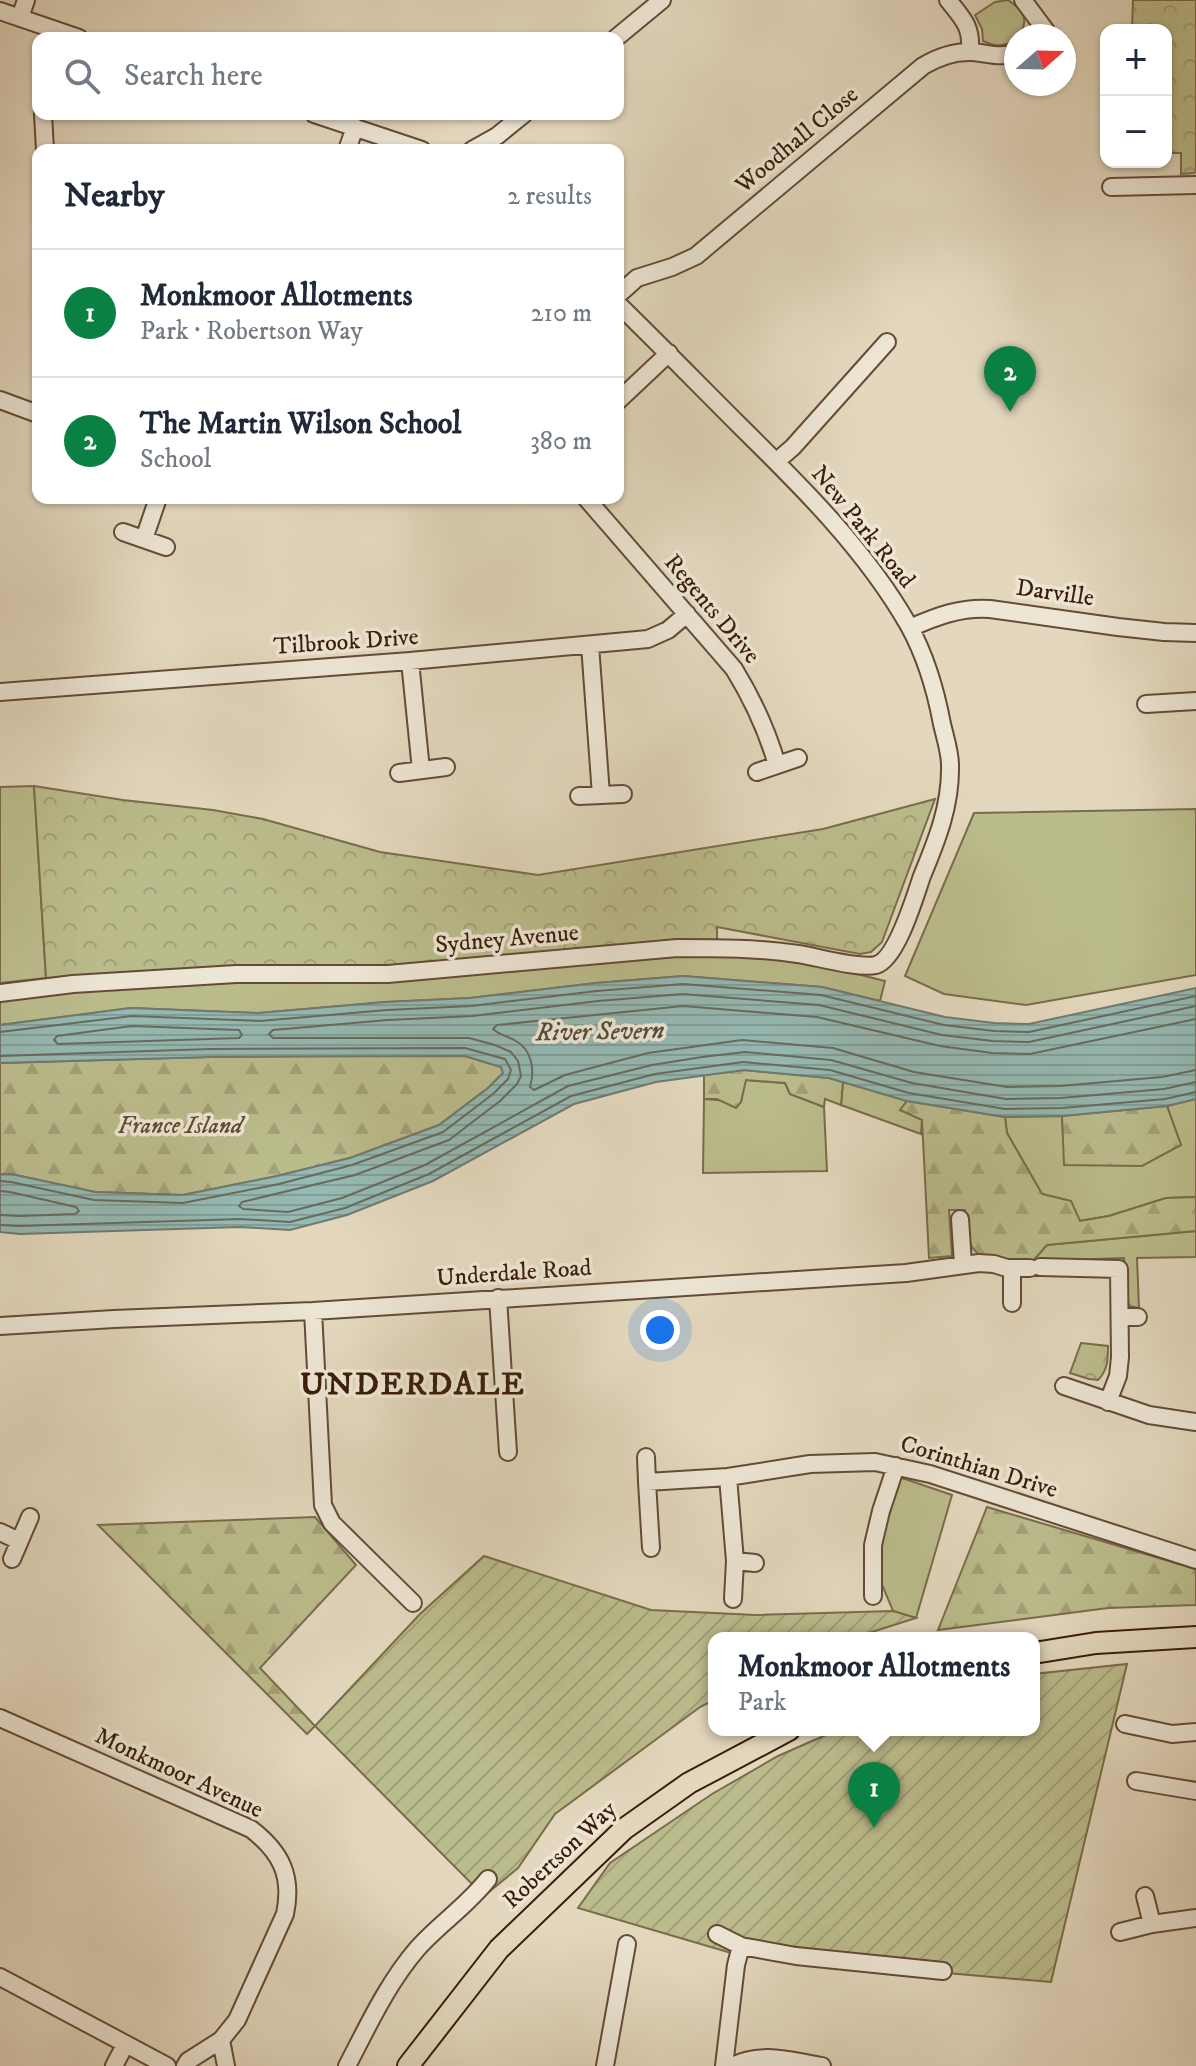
<!DOCTYPE html>
<meta charset="utf-8">
<style>
:root{--surface:#fff;--page:#f2f2f3;--text:#1f2937;--muted:#747a83;--line:#e0e1e3;--accent:#0b8043}
body{margin:0;font-family:"IM FELL DW Pica",serif;background:var(--page);color:var(--text)}
.controls{position:absolute;right:24px;top:24px;display:grid;overflow:hidden;border-radius:16px;box-shadow:0 2px 6px #0004}
.controls button{width:72px;height:72px;display:grid;place-items:center;padding:0;border:0;border-bottom:2px solid var(--line);background:var(--surface);color:var(--text);font:40px sans-serif}
.compass{position:absolute;left:1004px;top:24px;width:72px;height:72px;border-radius:50%;background:var(--surface);box-shadow:0 2px 6px #0004;rotate:70deg}
.you{position:absolute;left:660px;top:1330px;width:28px;height:28px;margin:-20px;border:6px solid #fff;border-radius:50%;background:#1a73e8;box-shadow:0 0 0 12px #1a73e833}
.badge{display:grid;place-items:center;width:52px;height:52px;border-radius:50%;background:var(--accent);color:#fff;font-size:26px;font-weight:700}
.pin{position:absolute;translate:-50% -66px;filter:drop-shadow(0 2px 4px #0008)}
.pin::after{content:'';position:absolute;top:42px;width:28px;height:24px;background:inherit;clip-path:polygon(0 0,100% 0,50% 100%)}
.popup{position:absolute;left:708px;top:1632px;width:332px;height:104px;box-sizing:border-box;display:grid;place-content:center;border-radius:16px;background:var(--surface);filter:drop-shadow(0 2px 6px #0005);font-size:26px;white-space:nowrap;color:var(--muted)}
.popup b{font-size:30px;color:var(--text)}
.popup::after{content:'';position:absolute;left:50%;top:100%;margin-left:-16px;border:16px solid transparent;border-top-color:var(--surface)}
.list{margin:0;padding:0;list-style:none}
h2{display:flex;justify-content:space-between;align-items:center;height:104px;margin:0;padding:0 32px;font-size:34px}
h2 small{font-size:26px;font-weight:400;color:var(--muted)}
.list li{display:grid;grid-template-columns:52px 1fr auto;gap:24px;align-items:center;box-sizing:border-box;height:128px;padding:0 32px;border-top:2px solid var(--line)}
.list b{display:block;font-size:30px;white-space:nowrap}
.list p{margin:0;font-size:26px;white-space:nowrap;color:var(--muted)}
.list em{font-size:26px;font-style:normal;color:var(--muted)}
.icon{flex:none;width:44px;height:44px;fill:none;stroke:currentColor;stroke-width:2;stroke-linecap:round;stroke-linejoin:round}
.map{position:relative;flex:none;width:1196px;height:2066px;overflow:hidden}
.search{position:absolute;background:var(--surface);box-shadow:0 2px 6px #0004;left:32px;top:32px;width:592px;height:88px;display:flex;align-items:center;gap:20px;box-sizing:border-box;padding:0 28px;border-radius:16px;color:var(--muted);font-size:30px}
.panel{position:absolute;background:var(--surface);box-shadow:0 2px 6px #0004;left:32px;top:144px;width:592px;height:360px;border-radius:16px}
.map>svg:first-child{display:block}
.grass{fill:#bbbc8c;stroke:#7a6c4a;stroke-width:2}
.forest{fill:url(#forest-firs);stroke:#7a6c4a;stroke-width:2}
.park{fill:url(#park-crowns);stroke:#7a6c4a;stroke-width:2}
.garden{fill:url(#garden-furrows);stroke:#7a6c4a;stroke-width:2}
.water{fill:url(#water-rules);stroke:#717a6f;stroke-width:2}
.lines{fill:none;stroke-linecap:round;stroke-linejoin:round}
.shore{stroke:#686a5e;stroke-width:2}
.minor-casing{stroke:#644b36;stroke-width:20}
.major-casing{stroke:#3a1c08;stroke-width:24}
.minor{stroke:#ede6d5;stroke-width:16}
.major{stroke:#e3d8be;stroke-width:20}
.labels{text-anchor:middle;dominant-baseline:central;stroke-width:7;stroke-linejoin:round;paint-order:stroke}
.street-label{font-size:24px;fill:#3a1c08;stroke:#ede6d5}
.park-label{font-size:24px;font-style:italic;fill:#614c30;stroke:#ede6d5}
.water-label{font-size:26px;font-style:italic;fill:#554b3b;stroke:#ede6d5}
.district-label{font-size:32px;font-weight:bold;letter-spacing:2px;fill:#3a1c08;stroke:#ede6d5}
</style>
<div class="map">
<svg width="1196" height="2066" viewBox="0 0 1196 2066">
<defs>
<pattern id="forest-firs" width="22" height="20" patternUnits="userSpaceOnUse" patternTransform="scale(2)"><rect width="22" height="20" fill="#bbbc8c"/><path d="M5 1l3.5 6h-7zM16 11l3.5 6h-7z" fill="#a2a177"/></pattern>
<pattern id="park-crowns" width="20" height="18" patternUnits="userSpaceOnUse" patternTransform="scale(2)"><rect width="20" height="18" fill="#bbbc8c"/><path d="M2 6a3 3 0 1 1 6 0M12 15a3 3 0 1 1 6 0" fill="none" stroke="#a2a177"/></pattern>
<pattern id="garden-furrows" width="10" height="10" patternUnits="userSpaceOnUse" patternTransform="scale(2)"><rect width="10" height="10" fill="#bbbc8c"/><path d="M-1 1l2-2M0 10L10 0M9 11l2-2" fill="none" stroke="#a2a177"/></pattern>
<pattern id="water-rules" width="6" height="5" patternUnits="userSpaceOnUse" patternTransform="scale(2)"><rect width="6" height="5" fill="#95b9b3"/><path d="M0 2.5h6" fill="none" stroke="#819e98"/></pattern>
</defs>
<rect width="100%" height="100%" fill="#e3d8be"/>
<filter id="stains"><feTurbulence type="fractalNoise" baseFrequency=".0025" numOctaves="4"/><feColorMatrix values="0 0 0 0 .2 0 0 0 0 .09 0 0 0 0 .02 0 0 0 .5 -.17"/></filter>
<radialGradient id="worn" r=".72"><stop offset=".6" stop-color="#630" stop-opacity="0"/><stop offset="1" stop-color="#630" stop-opacity=".3"/></radialGradient>
<path class="grass" d="M1008 0C1023 10 1030 18 1019 36H1016V39C1004 47 996 47 983 41L982 29 975 15 995 2Z
M34 786 46 978 0 983V787Z
M1196 809V975L1026 1005 944 994 905 976 974 813Z
M692 955 764 958 825 966 885 981 880 1001 822 987 683 976 596 983 470 998 386 1002 259 1013 131 1008 0 1025V1000L74 991 235 981 429 977Z
M745 1080 785 1083 790 1094 824 1107 827 1171 703 1173 704 1099 741 1102Z
M843 1082 907 1101 901 1110 922 1119 921 1134 841 1105Z
M1196 1099V1197L1166 1198 1109 1216 1079 1221 1071 1201 1042 1194 1007 1133 1005 1117 1062 1116 1065 1165 1181 1145 1167 1106Z
M1196 1231V1257L1137 1258 1139 1308 1130 1306 1125 1297 1124 1258 1033 1261 1046 1245Z
M899 1477 952 1495 916 1618 893 1611 880 1580 879 1553Z"/>
<path class="forest" d="M396 1055 465 1056 501 1067 503 1073 488 1088 439 1125 350 1158 277 1176 183 1195 95 1192 11 1174H0V1063L210 1057Z
M744 1070 829 1078 843 1082 841 1105 825 1099 824 1107 790 1094 785 1083 746 1080 741 1102 736 1108 717 1099H704V1075Z
M907 1101 1005 1117 1007 1133 1042 1194 1071 1201 1080 1221 1109 1216 1166 1198 1196 1197V1231L1047 1245 1033 1261C1013 1261 977 1266 970 1242 967 1232 966 1220 965 1210H949L952 1256 929 1258 922 1120 900 1110Z
M1167 1106 1181 1145 1142 1166 1064 1165 1062 1116Z
M987 1507 1196 1569V1605L1108 1608 938 1630Z
M315 1517 356 1565 260 1668 315 1726 307 1734 98 1525Z"/>
<path class="park" d="M1133 0H1196V172L1194 173 1181 174V153H1166V30H1132Z
M34 786 123 800 213 810 263 819 380 852 538 875 823 829 935 799 882 942 871 952 860 954 717 927V942L388 971 239 969 46 978Z
M1081 1343 1108 1346C1108 1359 1108 1370 1098 1380L1089 1379 1070 1373Z"/>
<path class="garden" d="M484 1556 651 1610 756 1615 893 1611 916 1618 853 1638H714V1700L700 1707 555 1814 518 1868 489 1892 479 1891 315 1726 420 1614Z
M1127 1664 1051 1982 738 1955 578 1908 610 1863 712 1794 778 1756 837 1730H1034V1674Z"/>
<path class="water" d="M683 976 822 987 945 1017 994 1023 1029 1024 1196 988V1099L1167 1106 1062 1116 1005 1117 907 1101 829 1078 744 1070 656 1082 574 1104 433 1181 347 1215 290 1230 240 1227 20 1234 0 1232V1174H11L95 1192 183 1195 277 1176 350 1158 439 1125 488 1088 503 1073 501 1067 465 1056 210 1057 0 1063V1025L131 1008 259 1013 386 1002 470 998 596 983Z"/>
<g class="lines">
<path class="shore" d="M1196 1006 1029 1042 993 1041 942 1035 819 1005 683 994 598 1001 472 1016 388 1020 273 1030 269 1034 273 1038H469L495 1045 511 1052 518 1061 521 1076 517 1084 500 1101 449 1140 355 1175 242 1202 239 1206 243 1209 288 1212 342 1198 425 1165 568 1086 652 1065 702 1057 745 1052 831 1060 912 1083 1006 1099 1061 1098 1164 1089 1196 1082
M1196 1019 1030 1054 992 1053 940 1046 817 1017 683 1006 497 1025 493 1029C499 1035 508 1036 516 1041 532 1050 535 1070 530 1087L534 1090 565 1075 648 1053 742 1040 833 1048 914 1072 1007 1087 1060 1086 1162 1077 1196 1070
M132 1026 239 1030 242 1035 239 1038 58 1044 54 1040 57 1036Z
M0 1032 132 1016 260 1021 387 1010 471 1006 597 991 683 984 821 995 944 1025 994 1031 1029 1032 1196 996
M0 1056 210 1049 465 1048 505 1059 511 1070 508 1079 493 1094 443 1132 352 1165 279 1184 183 1203 94 1200 11 1182 0 1181
M0 1191 10 1192 76 1207 79 1211 75 1214 21 1216 0 1215
M0 1225 20 1226 240 1219 290 1222 345 1208 429 1174 571 1096 655 1074 743 1062 830 1070 909 1093 1005 1109 1062 1108 1165 1099 1196 1092"/>
<defs>
<path id="minor" d="M948 0C963 19 972 26 970 52
M1023 0 1046 31 1039 36
M0 11 79 38
M20 18 26 0
M616 38 662 0
M43 114 45 150
M314 114 422 150
M347 150 355 127
M472 150 497 136 524 114
M1111 187 1196 185
M618 295 637 278 672 267 696 256 923 66C938 57 954 51 972 52 987 53 1002 59 1016 52
M0 400 38 414
M618 401 669 353
M777 461 793 447 887 342
M586 498 734 669C753 700 767 730 777 765
M123 532 166 547
M144 539 158 498
M910 628C937 616 961 607 990 609L1118 627 1164 632 1196 633
M590 645 601 795
M410 661 421 770
M0 692 410 661 648 639 668 630 687 614
M1146 704 1196 701
M757 772 798 758
M399 773 446 767
M579 796 623 794
M0 993 73 984 236 974H388L677 948C718 948 758 948 798 954 818 957 858 969 876 965 897 959 915 896 922 876 937 840 951 805 950 765 950 752 945 737 942 724 936 692 925 655 909 626 866 550 800 485 738 424 698 384 659 344 618 304
M960 1219 963 1264
M1040 1267 1119 1269 1120 1357 1118 1376 1108 1402
M498 1298 508 1452
M1012 1303V1269
M313 1311 323 1505 332 1523 413 1603
M1120 1317H1138
M0 1326 114 1319 313 1311 906 1273 979 1263 994 1264 1007 1268H1030
M1064 1386 1149 1415 1196 1422
M646 1457 647 1482
M728 1477 735 1561 733 1599
M0 1532 19 1541
M651 1548 647 1482 728 1477 810 1464 875 1462 930 1474 1196 1560
M12 1559 30 1517
M735 1561 755 1563
M873 1596V1545L881 1511 896 1466
M0 1718 251 1829C281 1852 293 1876 285 1914L237 2020 221 2040 188 2061 185 2066
M1125 1724 1172 1734 1196 1732
M1136 1781 1196 1791
M1145 1896 1152 1924
M1120 1932 1152 1924 1196 1918
M717 1934 741 1946 796 1956 943 1971
M0 1977 167 2066
M221 2040 226 2066
M114 2066 125 2045
M347 2066C368 2026 387 1984 417 1949 439 1924 467 1906 488 1879
M605 2066 627 1944
M724 2066 736 1965 741 1946
M732 2066C762 2051 791 2061 822 2066"/>
<path id="major" d="M1034 1653 1096 1643 1196 1637
M408 2066 499 1949 624 1829 689 1783 789 1730"/>
</defs>
<use href="#minor" class="minor-casing"/>
<use href="#major" class="major-casing"/>
<use href="#minor" class="minor"/>
<use href="#major" class="major"/>
</g>
<g class="labels">
<g class="street-label">
<text transform="translate(797 140) rotate(-40)">Woodhall Close</text>
<text transform="translate(863 527) rotate(51)">New Park Road</text>
<text transform="translate(1055 593) rotate(8)">Darville</text>
<text transform="translate(712 609) rotate(50)">Regents Drive</text>
<text transform="translate(346 642) rotate(-4)">Tilbrook Drive</text>
<text transform="translate(507 939) rotate(-5)">Sydney Avenue</text>
<text transform="translate(514 1273) rotate(-4)">Underdale Road</text>
<text transform="translate(979 1467) rotate(17)">Corinthian Drive</text>
<text transform="translate(179 1773) rotate(25)">Monkmoor Avenue</text>
<text transform="translate(560 1855) rotate(-43)">Robertson Way</text>
</g>
<g class="park-label">
<text x="180" y="1126">France Island</text>
</g>
<g class="water-label">
<text transform="translate(600 1032) rotate(-1)">River Severn</text>
</g>
<g class="district-label">
<text x="413" y="1385">UNDERDALE</text>
</g>
</g>
<rect width="100%" height="100%" filter="url(#stains)"/>
<rect width="100%" height="100%" fill="url(#worn)"/>
</svg>
<div class="controls">
<button>+</button>
<button>−</button>
</div>
<svg class="compass" viewBox="-18 -18 36 36"><path d="M0-13l5 13h-10z" fill="#e53935"/><path d="M0 13l5-13h-10z" fill="#747a83"/></svg>
<div class="you"></div>
<div class="pin badge" style="left:874px;top:1828px">1</div>
<div class="popup"><b>Monkmoor Allotments</b>Park</div>
<div class="pin badge" style="left:1010px;top:412px">2</div>
<div class="search"><svg class="icon" aria-label="search" viewBox="0 0 24 24"><circle cx="10" cy="10" r="6"/><path d="M15 15l6 6"/></svg>Search here</div>
<section class="panel">
<h2>Nearby<small>2 results</small></h2>
<ul class="list">
<li><span class="badge">1</span><div><b>Monkmoor Allotments</b><p>Park · Robertson Way</p></div><em>210 m</em></li>
<li><span class="badge">2</span><div><b>The Martin Wilson School</b><p>School</p></div><em>380 m</em></li>
</ul>
</section>
</div>
